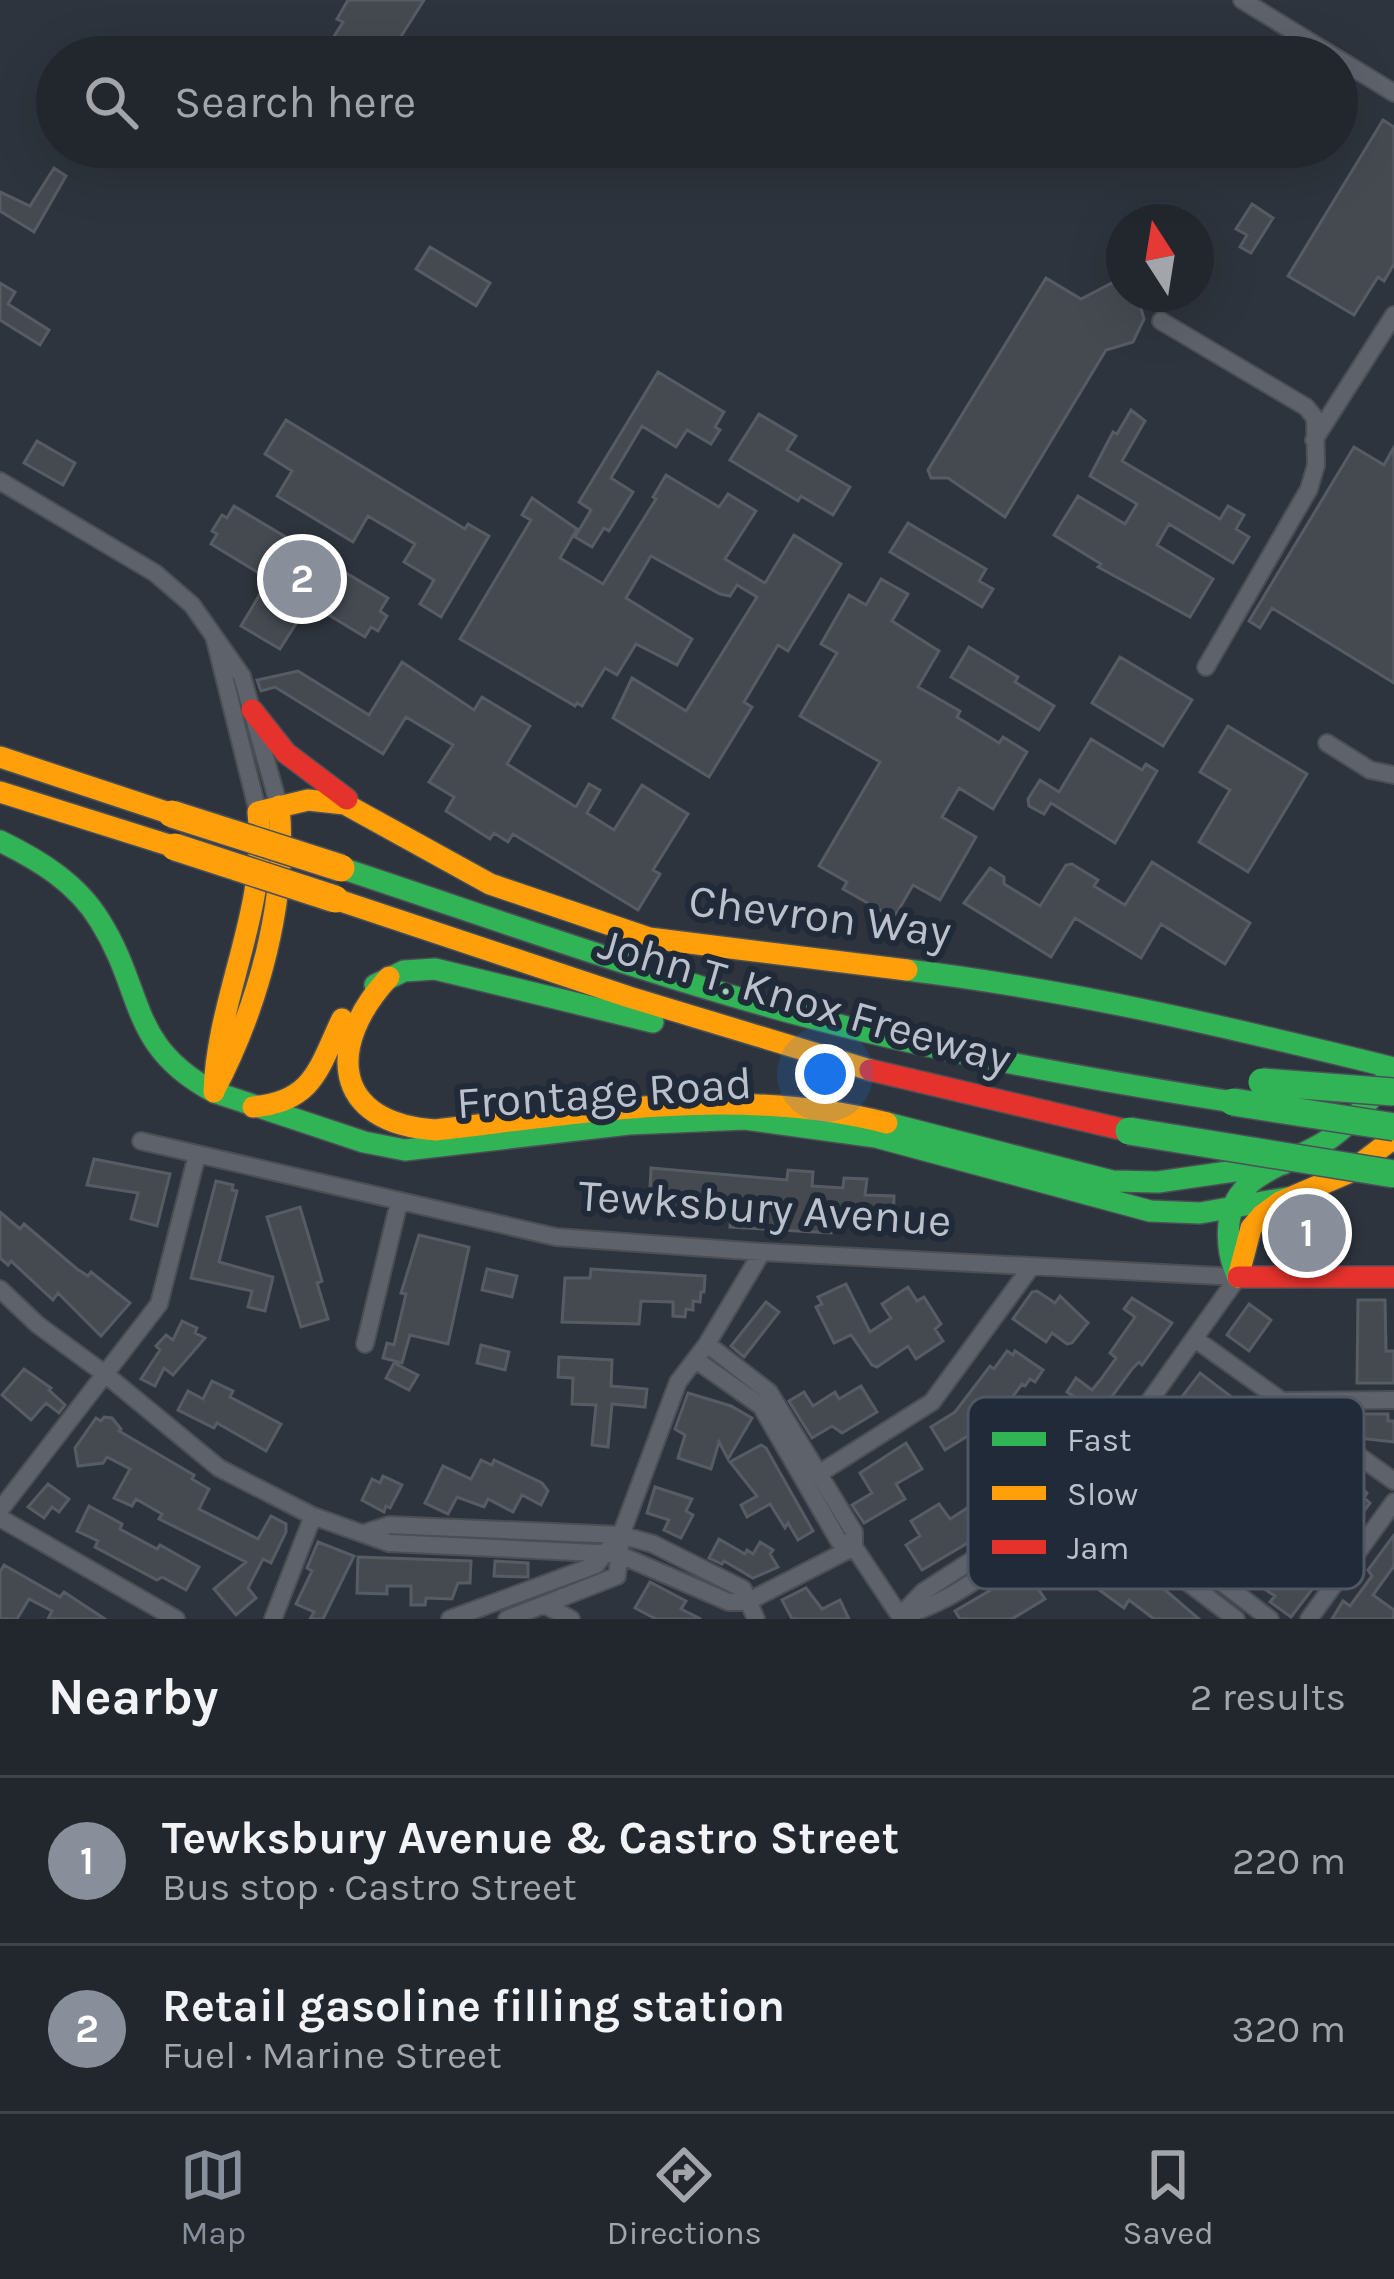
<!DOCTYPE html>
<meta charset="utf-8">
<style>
:root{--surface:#22272e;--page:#2a2f36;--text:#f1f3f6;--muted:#a2a5aa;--line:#3f444a;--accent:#898f9a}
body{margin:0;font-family:Karla,sans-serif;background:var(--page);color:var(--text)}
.compass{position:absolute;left:1106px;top:204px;width:108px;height:108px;border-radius:50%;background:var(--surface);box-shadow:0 12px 48px #0002;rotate:348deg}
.you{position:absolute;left:825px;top:1074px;width:42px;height:42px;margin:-30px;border:9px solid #fff;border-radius:50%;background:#1a73e8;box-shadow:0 0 0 18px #1a73e833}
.badge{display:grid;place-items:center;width:78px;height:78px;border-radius:50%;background:var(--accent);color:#fff;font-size:39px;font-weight:700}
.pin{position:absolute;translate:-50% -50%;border:6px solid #fff;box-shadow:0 3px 12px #0006}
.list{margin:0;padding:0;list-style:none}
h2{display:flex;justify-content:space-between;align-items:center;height:156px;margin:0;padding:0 48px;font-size:51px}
h2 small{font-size:39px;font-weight:400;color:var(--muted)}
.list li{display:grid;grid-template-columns:78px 1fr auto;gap:36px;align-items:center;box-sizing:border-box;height:168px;padding:0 48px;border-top:3px solid var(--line)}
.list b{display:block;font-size:45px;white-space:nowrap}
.list p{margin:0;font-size:39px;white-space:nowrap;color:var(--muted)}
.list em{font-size:39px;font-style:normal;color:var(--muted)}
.icon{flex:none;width:66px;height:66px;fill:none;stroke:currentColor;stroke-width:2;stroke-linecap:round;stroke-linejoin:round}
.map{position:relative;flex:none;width:1394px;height:1619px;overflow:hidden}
.search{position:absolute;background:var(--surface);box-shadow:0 12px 48px #0002;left:36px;right:36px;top:36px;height:132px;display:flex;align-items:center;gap:30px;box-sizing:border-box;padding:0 42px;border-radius:66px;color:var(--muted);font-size:45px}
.sheet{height:492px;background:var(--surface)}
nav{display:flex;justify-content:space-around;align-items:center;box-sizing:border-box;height:168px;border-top:3px solid var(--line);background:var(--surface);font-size:33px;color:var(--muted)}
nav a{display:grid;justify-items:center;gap:6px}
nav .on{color:var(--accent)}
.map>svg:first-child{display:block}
.building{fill:#454a51;stroke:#575c64;stroke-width:3;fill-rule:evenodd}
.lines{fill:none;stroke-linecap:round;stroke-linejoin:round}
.street-casing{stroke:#4b4f55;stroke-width:20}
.fast-casing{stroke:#4b4f55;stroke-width:24}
.slow-casing{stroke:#4b4f55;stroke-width:24}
.jam-casing{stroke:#4b4f55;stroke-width:24}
.street{stroke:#5e626a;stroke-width:16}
.fast{stroke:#30b455;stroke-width:21}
.slow{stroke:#ff9f0a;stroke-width:21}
.jam{stroke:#e5322d;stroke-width:21}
.fast-bridge-casing{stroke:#4b5059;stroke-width:30;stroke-linecap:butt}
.slow-bridge-casing{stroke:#4b5059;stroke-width:30;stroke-linecap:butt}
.fast-bridge{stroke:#30b455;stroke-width:27}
.slow-bridge{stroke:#ff9f0a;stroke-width:27}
.labels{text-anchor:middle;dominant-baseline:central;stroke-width:12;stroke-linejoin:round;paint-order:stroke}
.street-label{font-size:45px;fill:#bac0cc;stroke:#212a38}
.key{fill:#212a38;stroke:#4f5764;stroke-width:3}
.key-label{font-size:33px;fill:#bac0cc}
</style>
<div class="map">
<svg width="1394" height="1619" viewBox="0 0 1394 1619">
<rect width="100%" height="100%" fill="#2e343d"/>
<path class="building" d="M348 0H424L388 57H321L343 22 337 19Z
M1383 120 1394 127V264L1384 281 1378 277 1354 315 1288 276Z
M54 168 66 176 34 232 0 211V192L30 206Z
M1252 204 1273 218 1251 253 1240 247 1247 235 1236 229Z
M430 247 490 283 476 306 416 269Z
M1046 278 1081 299 1112 283 1124 288V294L1138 298 1144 319 1133 342 1106 350 1005 517 948 478H931L928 470Z
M0 283 15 292 8 304 49 330 40 345 0 320Z
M658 372 724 412 715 427 720 430 711 444 687 430 676 447 642 426 611 478 633 492 609 531 604 528 592 547 575 537 591 510 579 502Z
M1131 410 1145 421 1122 461 1220 519 1228 506 1244 515 1236 529 1249 537 1233 563 1169 524 1157 545 1213 579 1190 617 1098 567 1101 564 1054 535 1078 496 1125 524 1137 504 1090 476 1113 432 1117 434Z
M759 414 796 436 787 450 850 487 833 515 801 496 798 501 730 460Z
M286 420 465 529 468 524 489 536 441 617 420 604 434 580 404 562 415 544 368 516 353 542 277 496 292 471 265 454Z
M37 441 75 463 63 485 24 463Z
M1354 447 1384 465 1394 447V683L1272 608 1260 628 1249 621Z
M666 475 719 507 728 494 756 511 725 559 765 583 794 535 841 564 788 651 778 645 744 702 752 707 709 777 613 718 632 678 686 711 757 597 737 585 730 596 720 594 651 556 626 598 692 639 677 665 636 644 617 675 605 668 582 706 577 703 575 706 460 639 531 520 522 515 532 498 577 529 560 558 603 584 656 499 653 497Z
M234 506 388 598 380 611 387 616 378 631 371 627 365 637 309 603 280 649 241 626 269 579 211 544 217 534 212 531 222 515 227 518Z
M908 523 986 569 979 581 993 589 982 607 890 552Z
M881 579 908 594 892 621 939 651 918 687 960 711 957 717 999 743 1003 737 1027 752 993 809 959 788 942 817 976 837 940 900 913 885 894 918 843 889 847 882 819 866 880 762 800 716 837 653 821 644 849 595 866 605Z
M969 647 1018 677 1015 682 1054 706 1039 730 951 677Z
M1120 657 1192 700 1163 746 1092 703Z
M402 662 474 710 482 697 530 726 507 764 576 807 589 784 600 790 587 813 614 830 642 785 688 814 653 870 660 874 638 910 513 834 508 842 494 833 490 839 446 811 454 797 429 782 453 745 406 717 383 754 275 687 261 691 257 680 298 671 369 715Z
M1228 726 1307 774 1248 872 1199 842 1230 790 1200 772Z
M1091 739 1142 770 1146 764 1157 771 1115 843 1051 803 1044 814 1029 806 1028 799 1040 780 1059 792Z
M1152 862 1250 923 1225 964 1161 924 1141 958 1075 918 1051 957 964 903 990 868 1004 877V884L1040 906 1066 865 1072 864 1098 880 1094 886 1125 905Z
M94 1159 170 1174 157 1226 131 1219 138 1193 87 1185Z
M651 1168 787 1180 788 1170 813 1172 812 1186 843 1188 844 1178 867 1179 865 1195 894 1196 893 1226 832 1220 831 1233 730 1227 731 1215 649 1209Z
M216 1181 233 1185 232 1190 237 1191 219 1262 273 1277 265 1311 248 1307 252 1291 191 1278Z
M300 1207 322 1281 317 1283 328 1319 301 1327 267 1217Z
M0 1212 20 1229 24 1224 77 1269 88 1276 91 1272 130 1303 101 1336 58 1293 53 1300 11 1261 8 1265 0 1258Z
M419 1235 469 1247 448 1344 410 1335 402 1363 383 1358 387 1343 394 1345 406 1294 401 1293Z
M487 1269 517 1276 512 1297 482 1290Z
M591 1269 705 1276 704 1292H701L700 1302 693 1301V1310L686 1309 685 1317 673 1316V1302L641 1301 639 1324 562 1322 565 1278H590Z
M846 1284 870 1332 891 1318 882 1304 908 1287 917 1301 924 1297 941 1324 935 1329 943 1341 916 1359 908 1346 877 1367 872 1365 851 1335 834 1343 816 1307 822 1304 818 1297Z
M1037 1291 1055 1303 1060 1296 1088 1323 1072 1343 1067 1344 1052 1333 1046 1342 1013 1319 1032 1292Z
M1132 1298 1172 1323 1142 1365 1139 1362 1132 1369 1042 1492 988 1531 922 1570 906 1545 920 1536 911 1521 939 1504 950 1519 1002 1486 999 1481 1027 1446 1022 1443 1038 1420 1060 1435 1082 1402 1067 1392 1076 1378 1092 1390 1101 1379 1116 1358 1110 1353 1135 1317 1124 1309Z
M1358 1300H1385L1386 1351H1394V1383H1357Z
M766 1302 779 1312 744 1357 731 1346Z
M1249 1304 1271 1320 1249 1351 1227 1335Z
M182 1321 197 1328 195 1333 205 1338 173 1375 164 1368 155 1386 141 1379 160 1350 156 1346 166 1335 173 1340Z
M481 1345 509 1352 505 1370 477 1363Z
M1007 1351 1013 1355 1015 1351 1043 1370 1035 1382 1030 1379 1025 1386 1022 1384 988 1430 984 1426 945 1450 931 1427 955 1412 990 1366 994 1369Z
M559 1357 612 1360 611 1386 647 1389 645 1407 612 1404 608 1447 592 1445 596 1405 572 1404 573 1378 558 1377Z
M394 1363 418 1375 409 1390 386 1378Z
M24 1369 51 1388 49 1390 65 1405 59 1413 46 1403 31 1420 2 1395Z
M1200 1373 1334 1475 1339 1468 1367 1493 1364 1498 1370 1503 1350 1530 1345 1526 1314 1569 1323 1575 1291 1617 1270 1602 1275 1596 1204 1550 1227 1517 1196 1495 1206 1480 1252 1507 1241 1523 1262 1538 1278 1515 1261 1502 1279 1477 1253 1458 1243 1471 1224 1457 1211 1451 1206 1457 1194 1448 1205 1434 1172 1410ZM1286 1529 1311 1547 1294 1570 1269 1552Z
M212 1381 233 1391 230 1397 281 1424 266 1451 217 1423 214 1428 178 1410 188 1391 203 1399Z
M861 1386 877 1412 842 1433 832 1426 812 1438 789 1401 804 1392 813 1406 835 1392 839 1399Z
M688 1393 731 1406 752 1418 728 1459 719 1442 711 1469 678 1458 685 1435 675 1429Z
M1353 1414H1388V1421H1394V1442L1358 1438V1430L1353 1429Z
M104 1417 112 1418 121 1429 119 1431 194 1475 192 1479 209 1489 199 1509 258 1539 271 1516 286 1524V1532L271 1563 263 1559 248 1588 256 1598 236 1615 214 1589 246 1562 159 1519 162 1514 136 1499 132 1506 114 1498 130 1469 107 1457 103 1463 78 1466 75 1448 96 1418 101 1421Z
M906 1443 922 1469 896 1484 905 1499 864 1523 852 1505 872 1493 860 1473Z
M761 1445 766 1448 813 1531 798 1540 788 1523 785 1528 770 1504 747 1517 741 1505 757 1496 730 1462Z
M481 1460 492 1465 494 1460 542 1483 548 1491 541 1505 522 1495 513 1512 488 1499 484 1507 457 1497 448 1514 425 1503 443 1466 471 1479Z
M383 1476 402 1485 390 1508 386 1506 384 1512 362 1500 372 1479 380 1483Z
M48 1484 69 1499 59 1512 52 1507 44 1518 28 1507Z
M655 1487 692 1499 686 1511 693 1515 681 1538 664 1530 669 1520 647 1513Z
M89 1506 122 1524 120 1529 157 1549 160 1545 199 1567 186 1590 162 1577 157 1580 95 1547 98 1541 77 1531Z
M1394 1535V1566L1373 1595 1394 1610V1619H1332L1343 1601 1350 1606 1372 1576 1368 1570Z
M719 1539 745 1554 747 1550 753 1554 760 1542 773 1550 770 1554 778 1567 753 1578 724 1561 722 1564 709 1558Z
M318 1542 354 1556 323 1619H310L314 1612 296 1604 312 1571 307 1568Z
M1077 1549 1095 1562 1101 1553 1146 1581 1149 1576 1199 1619H1154L1129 1600 1124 1608 1079 1575 1070 1588 1042 1572 1052 1556 1058 1560 1065 1551 1072 1556Z
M358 1557 471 1561 470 1583H458L452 1599 426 1598 425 1605H411V1586H387V1594L357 1593Z
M495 1561 528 1563V1577L494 1576Z
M4 1565 60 1597 64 1592 105 1619H48L52 1611 29 1599 17 1619H0V1572Z
M1025 1570 1045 1599 1012 1619H960L955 1611Z
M650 1582 686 1601 681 1609 701 1619H656L635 1608Z
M806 1588 822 1609 840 1600 849 1619H792L782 1600Z"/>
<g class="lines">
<defs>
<path id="street" d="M1242 0 1335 57
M1337 58 1394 93
M1161 321 1306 407 1315 418 1316 465 1309 489 1206 667
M1314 440 1394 315
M0 481 155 573 192 605 242 676 279 806
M215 640 258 812
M1327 743 1370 770 1394 775
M141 1141 556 1237 762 1252 1238 1277
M0 1289 38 1325 105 1374 219 1468 313 1516 389 1543 618 1554 729 1602H747L854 1547
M1195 1339 1394 1481
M365 1344 399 1202
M707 1344 769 1392 854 1532V1547L900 1616
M696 1360 761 1406 839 1541 854 1547
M1281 1401 1394 1400
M820 1473 932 1402 1031 1267
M1091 1483 1270 1619
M0 1510 159 1304 197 1155
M0 1518 176 1619
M364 1533 389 1525 621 1535 653 1544 743 1589 756 1619
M545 1605 571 1619
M900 1616 923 1592 1091 1483 1238 1277
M901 1616C941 1606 972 1582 1007 1560 1100 1500 1162 1564 1236 1619
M273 1619 313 1516
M450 1619 596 1565 608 1549
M507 1619 617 1576 621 1535 678 1382 707 1344 762 1252
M1309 1619 1394 1502"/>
<path id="fast" d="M0 841C39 860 77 883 100 921 145 993 128 1046 214 1092
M341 868C489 917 635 970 785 1011 933 1051 1082 1078 1233 1102
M907 970C1073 990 1232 1028 1394 1068
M375 985 404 971 435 969 653 1022
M214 1092 364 1142 405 1150 629 1124 745 1119 876 1137 1150 1211 1200 1213 1286 1198
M887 1123 1112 1181 1158 1182 1283 1164
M1238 1277C1229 1259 1227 1242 1229 1223 1235 1170 1295 1164 1332 1137 1357 1119 1375 1093 1394 1068"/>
<path id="slow" d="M0 757 172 814
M0 792 175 847
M335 899 629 997 870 1070
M389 977C326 1045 331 1123 436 1130 585 1113 738 1085 887 1123
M214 1091C258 1007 288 901 279 806
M214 1092C217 996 269 909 258 812L308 800 345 804 490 884 649 938 907 970
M253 1107C314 1102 319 1067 342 1019
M1238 1277 1251 1228 1262 1215 1280 1202 1348 1173 1394 1138"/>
<path id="jam" d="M252 710 286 753 347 799
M870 1070 1129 1131
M1238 1277H1394"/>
</defs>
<use href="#street" class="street-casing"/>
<use href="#fast" class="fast-casing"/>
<use href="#slow" class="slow-casing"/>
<use href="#jam" class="jam-casing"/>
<use href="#street" class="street"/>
<use href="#fast" class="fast"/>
<use href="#slow" class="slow"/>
<use href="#jam" class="jam"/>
<defs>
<path id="fast-bridge" d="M1262 1082 1394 1092
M1233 1102 1394 1127
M1129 1131 1394 1174"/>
<path id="slow-bridge" d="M172 814 341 868
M175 847 335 899"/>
</defs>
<use href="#fast-bridge" class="fast-bridge-casing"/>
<use href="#slow-bridge" class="slow-bridge-casing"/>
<use href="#fast-bridge" class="fast-bridge"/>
<use href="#slow-bridge" class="slow-bridge"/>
</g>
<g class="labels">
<g class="street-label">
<text transform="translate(820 916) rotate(7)">Chevron Way</text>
<text transform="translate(805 1001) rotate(16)">John T. Knox Freeway</text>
<text transform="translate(604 1093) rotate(-4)">Frontage Road</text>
<text transform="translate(765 1208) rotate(4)">Tewksbury Avenue</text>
</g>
</g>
<rect x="968" y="1397" width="396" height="192" rx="18" class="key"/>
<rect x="992" y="1432" width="54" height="14" fill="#30b455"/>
<rect x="992" y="1486" width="54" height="14" fill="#ff9f0a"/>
<rect x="992" y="1540" width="54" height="14" fill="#e5322d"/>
<g class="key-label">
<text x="1067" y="1451">Fast</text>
<text x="1067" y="1505">Slow</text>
<text x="1067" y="1559">Jam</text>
</g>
</svg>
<svg class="compass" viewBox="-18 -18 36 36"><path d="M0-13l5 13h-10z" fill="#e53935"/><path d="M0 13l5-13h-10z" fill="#a2a5aa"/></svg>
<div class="you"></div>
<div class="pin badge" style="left:1307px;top:1233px">1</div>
<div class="pin badge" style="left:302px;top:579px">2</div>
<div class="search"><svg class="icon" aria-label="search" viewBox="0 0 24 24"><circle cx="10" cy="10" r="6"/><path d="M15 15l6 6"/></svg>Search here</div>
</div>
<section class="sheet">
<h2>Nearby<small>2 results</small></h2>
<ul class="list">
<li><span class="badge">1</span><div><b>Tewksbury Avenue &amp; Castro Street</b><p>Bus stop · Castro Street</p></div><em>220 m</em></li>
<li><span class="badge">2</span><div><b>Retail gasoline filling station</b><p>Fuel · Marine Street</p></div><em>320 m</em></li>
</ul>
</section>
<nav>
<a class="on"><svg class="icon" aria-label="map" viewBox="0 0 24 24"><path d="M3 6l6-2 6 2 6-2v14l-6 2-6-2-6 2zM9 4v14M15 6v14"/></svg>Map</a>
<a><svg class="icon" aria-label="directions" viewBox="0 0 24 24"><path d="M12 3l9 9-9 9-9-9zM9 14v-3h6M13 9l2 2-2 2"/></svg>Directions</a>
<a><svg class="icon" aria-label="saved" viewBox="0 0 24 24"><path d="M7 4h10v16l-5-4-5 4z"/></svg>Saved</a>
</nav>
